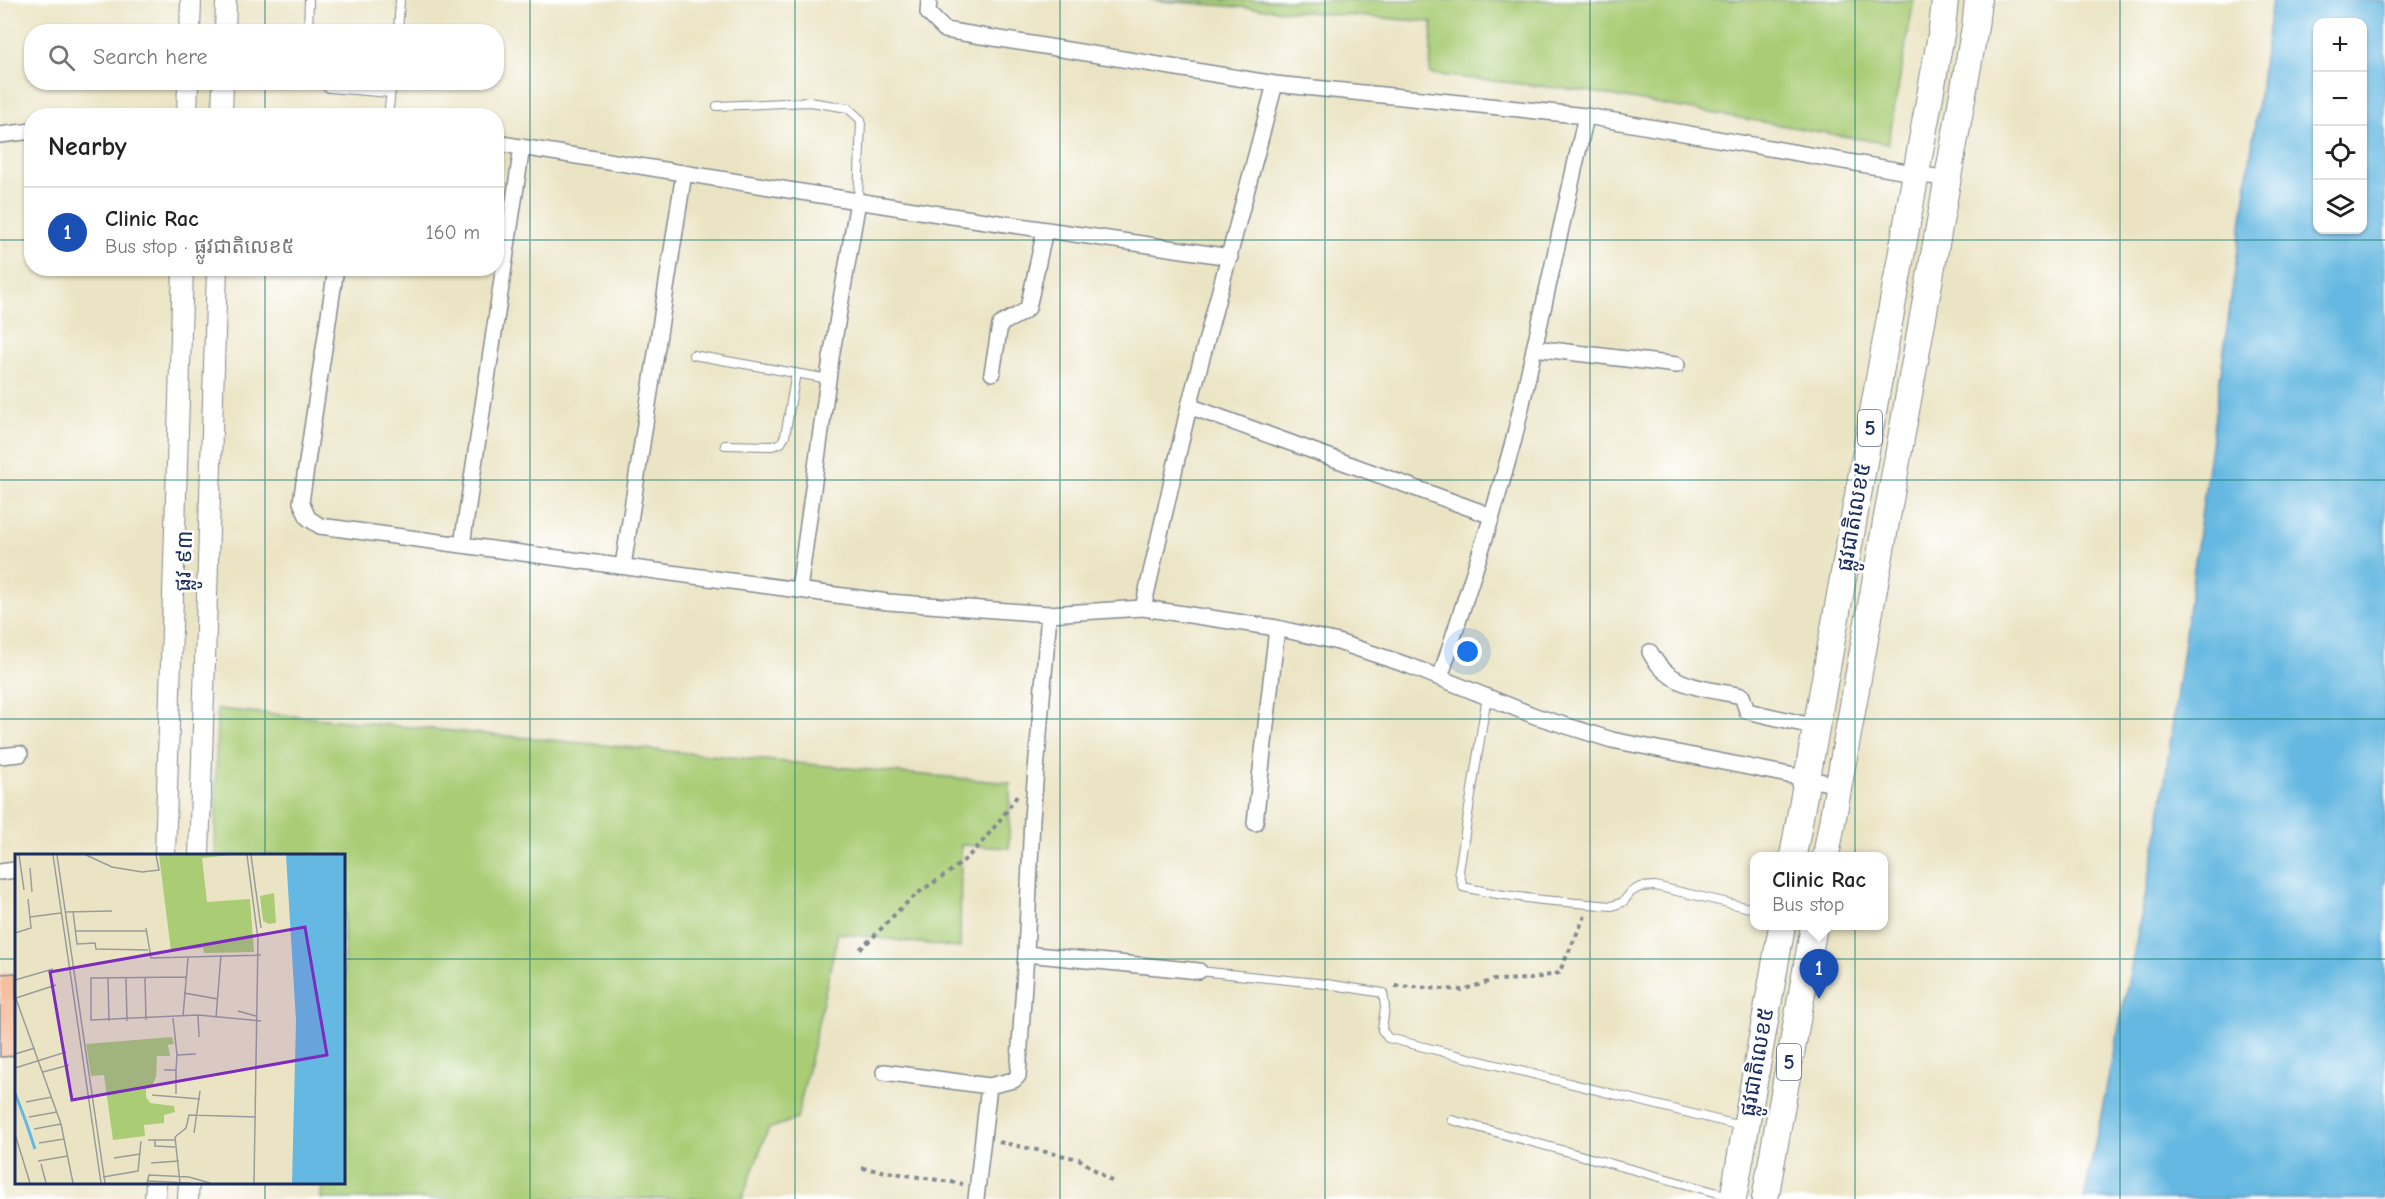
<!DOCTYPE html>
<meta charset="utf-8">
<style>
:root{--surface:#fff;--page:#f6f6f6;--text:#222;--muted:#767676;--line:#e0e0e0;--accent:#7c3aed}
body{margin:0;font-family:"Comic Neue","Noto Sans Khmer",sans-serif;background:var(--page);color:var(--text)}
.controls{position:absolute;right:18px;top:18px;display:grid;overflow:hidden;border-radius:12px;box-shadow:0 2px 4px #0004}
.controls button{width:54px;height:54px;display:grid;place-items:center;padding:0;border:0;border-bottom:2px solid var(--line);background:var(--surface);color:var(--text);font:30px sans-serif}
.you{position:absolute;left:1468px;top:652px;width:21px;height:21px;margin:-15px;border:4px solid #fff;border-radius:50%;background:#1a73e8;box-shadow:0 0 0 9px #1a73e833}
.badge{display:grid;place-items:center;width:39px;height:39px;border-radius:50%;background:var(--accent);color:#fff;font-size:20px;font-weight:700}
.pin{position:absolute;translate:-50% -50px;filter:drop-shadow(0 2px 3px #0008)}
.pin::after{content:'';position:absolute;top:32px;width:21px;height:18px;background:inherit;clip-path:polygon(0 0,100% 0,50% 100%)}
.popup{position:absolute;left:1750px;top:852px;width:138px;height:78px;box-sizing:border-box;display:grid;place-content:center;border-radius:12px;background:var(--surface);filter:drop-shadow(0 2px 4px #0005);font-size:20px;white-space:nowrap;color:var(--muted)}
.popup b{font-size:22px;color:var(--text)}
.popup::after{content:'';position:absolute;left:50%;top:100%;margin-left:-12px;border:12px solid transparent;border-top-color:var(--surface)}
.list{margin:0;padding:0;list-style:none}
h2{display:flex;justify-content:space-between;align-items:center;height:78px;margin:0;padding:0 24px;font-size:26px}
h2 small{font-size:20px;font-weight:400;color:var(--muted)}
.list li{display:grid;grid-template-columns:39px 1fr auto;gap:18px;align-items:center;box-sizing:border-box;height:90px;padding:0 24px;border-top:2px solid var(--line)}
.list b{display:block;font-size:22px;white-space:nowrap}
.list p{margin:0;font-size:20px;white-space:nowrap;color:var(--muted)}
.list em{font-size:20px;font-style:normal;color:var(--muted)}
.icon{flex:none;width:33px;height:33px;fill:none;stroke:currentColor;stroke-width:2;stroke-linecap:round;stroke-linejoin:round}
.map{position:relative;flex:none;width:2385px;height:1199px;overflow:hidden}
.search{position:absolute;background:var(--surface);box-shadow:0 2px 4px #0004;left:24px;top:24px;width:480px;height:66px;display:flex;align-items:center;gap:15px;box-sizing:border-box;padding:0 21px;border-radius:24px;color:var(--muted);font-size:22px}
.panel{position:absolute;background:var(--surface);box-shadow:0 2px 4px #0004;left:24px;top:108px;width:480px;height:168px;border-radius:24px}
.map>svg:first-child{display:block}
.green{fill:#a9cc74;stroke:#627e69;stroke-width:1.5}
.water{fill:#65b8e1;stroke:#4074a0;stroke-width:1.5;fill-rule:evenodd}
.building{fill:#f2ae87}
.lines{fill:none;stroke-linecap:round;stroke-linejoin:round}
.service-casing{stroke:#838a91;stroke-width:10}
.minor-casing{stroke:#838a91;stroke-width:18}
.tertiary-casing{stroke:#838a91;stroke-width:22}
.trunk-casing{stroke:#838a91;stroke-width:28}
.path{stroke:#838a91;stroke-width:4;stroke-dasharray:4.5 4.5;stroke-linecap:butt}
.service{stroke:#fff;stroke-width:8}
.minor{stroke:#fff;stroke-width:15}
.tertiary{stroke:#fff;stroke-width:20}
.trunk{stroke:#fff;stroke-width:26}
.grid{fill:none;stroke:#0f766e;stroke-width:1.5;stroke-opacity:0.55}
.labels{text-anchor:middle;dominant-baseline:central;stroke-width:5;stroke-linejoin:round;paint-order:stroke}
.shield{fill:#fff;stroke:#5f6d8e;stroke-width:1.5}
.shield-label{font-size:21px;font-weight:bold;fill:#1b2f5e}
.street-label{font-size:22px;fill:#1b2f5e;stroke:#fff}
.inset-river{fill:none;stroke:#65b8e1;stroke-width:3}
.inset-road{fill:none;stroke:#989c9b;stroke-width:1.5}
.view{fill:#7b2cbf;fill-opacity:0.15;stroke:#7b2cbf;stroke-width:3}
.inset-edge{fill:none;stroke:#1b2f5e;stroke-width:3}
</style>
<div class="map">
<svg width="2385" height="1199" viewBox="0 0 2385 1199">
<rect width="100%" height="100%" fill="#fff"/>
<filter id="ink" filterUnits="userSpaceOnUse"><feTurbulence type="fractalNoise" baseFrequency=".0167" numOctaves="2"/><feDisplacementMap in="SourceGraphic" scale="12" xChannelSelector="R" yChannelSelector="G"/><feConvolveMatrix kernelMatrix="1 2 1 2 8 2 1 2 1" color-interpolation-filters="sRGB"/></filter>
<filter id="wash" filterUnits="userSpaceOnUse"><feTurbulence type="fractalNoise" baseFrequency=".008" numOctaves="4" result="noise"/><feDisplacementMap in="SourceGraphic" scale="24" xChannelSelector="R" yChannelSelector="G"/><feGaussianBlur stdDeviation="1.35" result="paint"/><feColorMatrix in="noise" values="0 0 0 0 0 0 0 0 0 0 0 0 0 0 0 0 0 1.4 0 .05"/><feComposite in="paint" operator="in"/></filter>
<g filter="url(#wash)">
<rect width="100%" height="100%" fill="#ebe4c4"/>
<path class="green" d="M1150 0H1914L1888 144 1585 91 1430 74 1432 22Z
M217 709 1010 783 1009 848 961 845 960 948 838 933 797 1119 768 1129 742 1199H321L322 1183 344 1182V856L215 855Z"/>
<path class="water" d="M2272 0H2385V1199H2084L2157 838ZM2318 22H2362V230H2318Z"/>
<g id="blocks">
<path class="building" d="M16 973V1056L0 1057V974Z"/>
</g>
</g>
<g filter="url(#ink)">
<use href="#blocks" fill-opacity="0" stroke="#838a91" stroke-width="1.5"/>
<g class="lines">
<defs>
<path id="service" d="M308 32 309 0
M398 32 400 0
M318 82 329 88 390 93
M717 106 810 102 848 108 861 120 858 201
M388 116 392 82
M693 355 829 379
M725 445 772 446 781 443 785 436 796 373
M1487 696 1459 871 1463 887 1497 894 1542 900 1612 906 1623 902 1631 892 1640 887 1655 886 1754 909
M1199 971 1327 984 1383 993 1385 1007 1382 1030 1388 1038 1741 1126
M1452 1120 1729 1196"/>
<path id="minor" d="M929 0 928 13 945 30 1275 84 1586 116 1947 179
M0 135 32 131
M496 143 945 215 1230 257
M336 268 301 502 308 518 320 526 888 602 1049 614 1143 608 1277 628 1338 642 1410 666 1535 716 1612 740 1839 785
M1534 348 1677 365
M992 373 1000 325C1009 318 1020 316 1028 308L1045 230
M1189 406 1492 516
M462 545 522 147
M623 566 684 173
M799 590 831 358 858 201
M1143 608 1189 406 1275 84
M1650 652C1669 689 1705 688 1742 696L1747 711 1816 727
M1440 678 1492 516 1514 439 1586 116
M0 756 20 754
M1255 823 1277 628
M0 872 16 870
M1026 954 1032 818 1049 614
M884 1072 989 1086 976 1199
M989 1086 1014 1080 1018 1076 1026 954 1199 971"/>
<path id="tertiary" d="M190 32 191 0
M225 32 226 0
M187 116 188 82
M222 116 223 82
M165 856 183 268
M199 856 217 268
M155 1199 156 1182
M188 1199 189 1182"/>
<path id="trunk" d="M1793 856 1942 29 1945 0
M1826 856 1975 27 1978 0
M1733 1199 1782 926
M1765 1199 1814 926"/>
</defs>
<use href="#service" class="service-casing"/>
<use href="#minor" class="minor-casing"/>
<use href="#tertiary" class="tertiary-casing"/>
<use href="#trunk" class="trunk-casing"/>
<path class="path" d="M860 949C878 934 892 915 910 900 924 887 941 879 956 867 981 847 999 822 1017 796
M1395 986 1462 990 1494 980 1531 979 1559 973 1585 916
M999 1142 1079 1159 1114 1183
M862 1168 963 1184"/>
<use href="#service" class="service"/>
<use href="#minor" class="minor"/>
<use href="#tertiary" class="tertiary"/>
<use href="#trunk" class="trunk"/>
</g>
</g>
<path class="grid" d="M265 0V32M530 0V1199M795 0V1199M1060 0V1199M1325 0V1199M1590 0V1199M1855 0V1199M2120 0V1199M265 82V116M0 240H32M496 240H2385M265 268V856M0 480H2385M0 719H2385M0 959H16M344 959H2385M265 1182V1199"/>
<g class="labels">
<g class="shield">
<rect x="1858" y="410" width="24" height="36" rx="4.5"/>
<rect x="1777" y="1044" width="24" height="36" rx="4.5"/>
</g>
<g class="shield-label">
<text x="1870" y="428">5</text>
<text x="1789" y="1062">5</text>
</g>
<g class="street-label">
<text transform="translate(1854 517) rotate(-80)">ផ្លូវជាតិលេខ៥</text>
<text transform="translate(184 561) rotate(-88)">ផ្លូវ ៩៣</text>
<text transform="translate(1757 1062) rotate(-80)">ផ្លូវជាតិលេខ៥</text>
</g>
</g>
<g transform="translate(15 854)">
<rect width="330" height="330" fill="#ebe4c4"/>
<path d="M144 1H216L187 4 192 48 235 45 239 98 189 99 188 94 156 97ZM259 39 261 69 254 70 248 67 245 42ZM157 183 159 190 153 191 155 202H142L141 223 136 234 131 235V243L135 249 159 252 160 258 149 261V269L129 271 130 282 98 286 89 221 76 222 71 190Z" fill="#a9cc74"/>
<path d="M271 1H330V329H277L281 167Z" fill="#65b8e1"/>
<path class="inset-river" d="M0 239 11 268M11 268 20 295M329 329V1"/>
<path class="inset-road" d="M4 1 9 36M38 1 86 329M42 1 90 329M71 1 97 13 127 18 144 16 141 1M232 1 243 85 239 329M236 1 246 74M15 14 17 38M58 57 62 90 80 89 81 95 133 96M51 58 97 57M15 63 46 59M131 74 136 104 246 101M61 77H131M0 79 16 74 13 45M171 123 76 124V166L183 161 246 167M93 124 94 167M111 124 112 167M130 124 131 166M0 126 38 115M169 139 203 145M0 142 46 270 58 329M1 144 41 131M223 157 241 162M183 161 184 183M168 162 173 104M158 164 162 201M201 164 206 101M0 200 20 194M0 214 51 198M149 216H161V240M161 216 162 201 181 200M28 218 54 211M137 241 185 245M11 248 37 243M14 263 42 258M19 275 46 270M179 279 185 237M0 280 15 329M133 286H160M140 286V292L160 293M24 289 49 285M99 304 125 300M23 307 53 302M136 309 164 307M26 310 31 329M88 323 123 317 126 287M132 327 176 329M132 329 134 321 174 323 195 329M165 329 160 283 171 274 174 261 241 263"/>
<path class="view" d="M290 73 312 201 57 246 35 118Z"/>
<rect width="330" height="330" class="inset-edge"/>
</g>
</svg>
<div class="controls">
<button>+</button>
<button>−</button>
<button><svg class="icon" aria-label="locate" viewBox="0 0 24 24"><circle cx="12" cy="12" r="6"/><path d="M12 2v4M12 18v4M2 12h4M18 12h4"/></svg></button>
<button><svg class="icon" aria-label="layers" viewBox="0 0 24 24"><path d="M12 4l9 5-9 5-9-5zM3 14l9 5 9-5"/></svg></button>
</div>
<div class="you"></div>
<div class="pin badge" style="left:1819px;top:999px;background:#1a4fb4">1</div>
<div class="popup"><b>Clinic Rac</b>Bus stop</div>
<div class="search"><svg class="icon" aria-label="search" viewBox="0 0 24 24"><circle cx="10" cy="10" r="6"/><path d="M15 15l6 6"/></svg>Search here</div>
<section class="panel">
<h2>Nearby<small></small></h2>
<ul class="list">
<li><span class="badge" style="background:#1a4fb4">1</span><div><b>Clinic Rac</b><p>Bus stop · ផ្លូវជាតិលេខ៥</p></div><em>160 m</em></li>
</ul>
</section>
</div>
